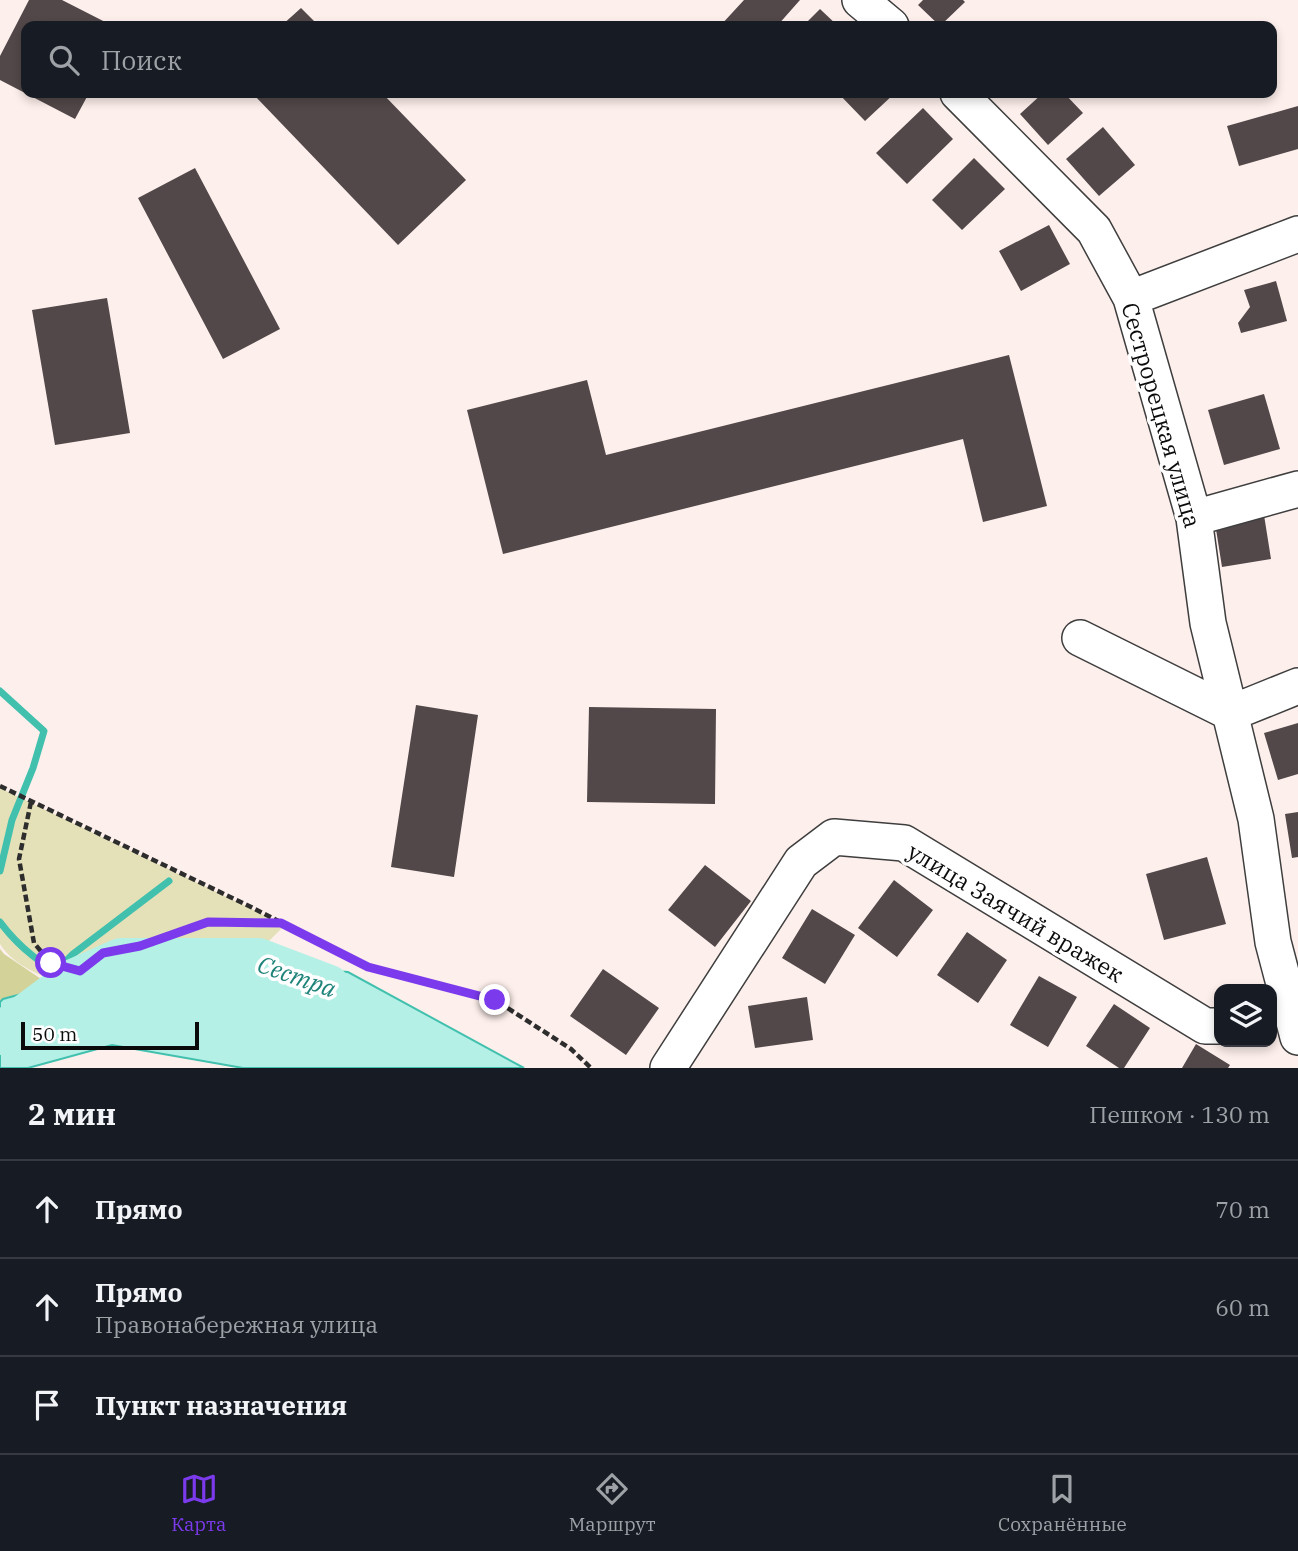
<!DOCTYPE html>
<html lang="ru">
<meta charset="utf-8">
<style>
:root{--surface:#171b24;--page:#20242c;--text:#f1f3f6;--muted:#9ea1a6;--line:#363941;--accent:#7c3aed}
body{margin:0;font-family:"IBM Plex Serif",serif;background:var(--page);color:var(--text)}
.controls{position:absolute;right:21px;bottom:21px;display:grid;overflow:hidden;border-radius:14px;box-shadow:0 4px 10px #0003}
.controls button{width:63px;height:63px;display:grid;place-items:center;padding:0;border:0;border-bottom:2px solid var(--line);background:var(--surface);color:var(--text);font:35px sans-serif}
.scale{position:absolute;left:21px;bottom:18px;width:178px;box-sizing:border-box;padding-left:7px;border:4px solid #0b0b0b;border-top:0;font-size:19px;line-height:24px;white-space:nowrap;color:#0b0b0b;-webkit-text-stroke:5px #fff;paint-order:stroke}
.stop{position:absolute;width:21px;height:21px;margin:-16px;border:5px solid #7c3aed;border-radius:50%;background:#fff}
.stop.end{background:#7c3aed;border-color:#fff;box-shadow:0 2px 7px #0008}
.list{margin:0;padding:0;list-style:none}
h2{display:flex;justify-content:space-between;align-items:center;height:91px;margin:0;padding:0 28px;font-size:30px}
h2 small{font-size:23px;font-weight:400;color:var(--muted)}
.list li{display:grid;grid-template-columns:46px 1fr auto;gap:21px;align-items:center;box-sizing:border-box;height:98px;padding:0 28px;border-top:2px solid var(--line)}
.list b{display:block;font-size:26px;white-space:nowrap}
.list p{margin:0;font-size:23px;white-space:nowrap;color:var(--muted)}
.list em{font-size:23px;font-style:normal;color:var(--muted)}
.icon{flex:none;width:38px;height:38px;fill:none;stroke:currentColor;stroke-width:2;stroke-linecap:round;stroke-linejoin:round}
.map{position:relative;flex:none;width:1298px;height:1068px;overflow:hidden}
.search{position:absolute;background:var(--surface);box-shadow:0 4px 10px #0003;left:21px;right:21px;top:21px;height:77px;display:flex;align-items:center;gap:18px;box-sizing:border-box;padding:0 24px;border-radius:14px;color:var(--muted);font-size:26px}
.sheet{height:385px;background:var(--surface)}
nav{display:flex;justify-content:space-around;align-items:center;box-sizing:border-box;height:98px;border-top:2px solid var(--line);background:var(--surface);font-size:19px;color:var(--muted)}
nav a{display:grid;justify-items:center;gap:4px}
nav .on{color:var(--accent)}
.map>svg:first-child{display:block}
.green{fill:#e4e1b8}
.forest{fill:#d3d399}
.water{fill:#b4f0e6;stroke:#41c0ae;stroke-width:2}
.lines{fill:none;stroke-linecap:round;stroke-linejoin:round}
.stream{stroke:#41c0ae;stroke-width:7}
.river{stroke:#b4f0e6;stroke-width:42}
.building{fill:#52484a}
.minor-casing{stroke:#3e3e3e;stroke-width:38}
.path{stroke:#2d2d2d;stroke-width:4.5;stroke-dasharray:7 3.5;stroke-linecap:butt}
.minor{stroke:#fff;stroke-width:35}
.route{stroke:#7c3aed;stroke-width:9}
.labels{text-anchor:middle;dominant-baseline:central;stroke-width:7;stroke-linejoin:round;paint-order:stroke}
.street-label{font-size:23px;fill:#0b0b0b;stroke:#fff}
.water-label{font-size:24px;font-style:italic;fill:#1e8379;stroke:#fff}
</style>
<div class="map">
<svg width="1298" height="1068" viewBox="0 0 1298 1068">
<rect width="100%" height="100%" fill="#fdefeb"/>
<path class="green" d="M0 788 252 909 284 926 254 956H120L65 984C41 976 14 966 0 944Z"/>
<path class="forest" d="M0 949 4 954 44 981 0 1012Z"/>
<path class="water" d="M152 956 348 972 524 1068H243L112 1045 28 1068H0V1002L3 999 71 981Z"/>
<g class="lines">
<path class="stream" d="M0 691 44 731 33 768 12 820 0 871
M0 922C20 949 43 965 71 981
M55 972 73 954 169 881"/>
<path class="river" d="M0 1034 71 981 121 959H258L329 986"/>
</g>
<path class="building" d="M29 0H62L113 26H26V93H89L75 119 0 80V56Z
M744 0H800L777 26H720Z
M923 0H963L965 2 940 26 918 5Z
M301 8 319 26H281Z
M820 9 838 26H803Z
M252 93H382L466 180 398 245Z
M838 93H895L865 121Z
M1043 93H1064L1083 113 1048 145 1020 114Z
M1298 106V149L1239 166 1227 126Z
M923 108 953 139 907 184 876 153Z
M1103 127 1135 165 1099 196 1066 159Z
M974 158 1005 189 962 230 932 200Z
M195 168 280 329 223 359 138 198Z
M1049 225 1070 264 1021 291 999 251Z
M1276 281 1287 321 1241 333 1238 323 1250 307 1244 290Z
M107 298 130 433 55 445 32 310Z
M1009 355 1047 506 983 522 963 439 503 554 467 410 587 380 606 455Z
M1264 394 1280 449 1224 465 1208 410Z
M1264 515 1271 559 1222 567 1215 523Z
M416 705 478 715 454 877 391 867Z
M589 707 716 709 715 804 587 802Z
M1298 723V774L1278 780 1264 733Z
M1298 812V857L1292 858 1285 814Z
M1207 857 1226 924 1164 940 1146 874Z
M705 865 751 901 715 947 668 910Z
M894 880 933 910 897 957 858 928Z
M812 909 855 935 825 984 782 958Z
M967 932 1007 960 978 1003 937 975Z
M603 969 659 1008 626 1055 570 1016Z
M1039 976 1077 997 1048 1047 1010 1025Z
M807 997 813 1040 755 1048 748 1006Z
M1114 1004 1150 1028 1124 1068H1119L1086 1046Z
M1196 1044 1230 1065 1228 1068H1182Z"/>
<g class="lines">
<defs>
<path id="minor" d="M860 0 891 26
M958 93 1094 230 1131 298 1194 518 1208 623 1256 819 1273 942 1298 1037
M1131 298 1298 234
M1194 518 1298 489
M1080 638 1231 713
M1231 713 1298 686
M668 1068 801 862 834 837 904 843 1205 1026H1219"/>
</defs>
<use href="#minor" class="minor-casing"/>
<path class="path" d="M0 786 251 907 368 967 495 1000 571 1049 591 1068
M31 802 19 859 34 943 51 963 80 971 103 953 140 946 208 922 280 923"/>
<use href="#minor" class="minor"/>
</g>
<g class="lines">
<path class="route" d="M51 963 80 971 103 953 140 946 208 922 281 923 368 967 495 1000"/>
</g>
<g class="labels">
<g class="street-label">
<text transform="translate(1162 415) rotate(74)">Сестрорецкая улица</text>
<text transform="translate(1016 912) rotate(31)">улица Заячий вражек</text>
</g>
<g class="water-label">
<text transform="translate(297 976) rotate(19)">Сестра</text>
</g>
</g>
</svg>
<div class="controls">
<button><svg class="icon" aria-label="layers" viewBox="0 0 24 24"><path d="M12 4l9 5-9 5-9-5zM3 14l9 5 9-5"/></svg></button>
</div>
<div class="scale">50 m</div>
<div class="stop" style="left:51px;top:963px"></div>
<div class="stop end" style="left:495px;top:1000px"></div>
<div class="search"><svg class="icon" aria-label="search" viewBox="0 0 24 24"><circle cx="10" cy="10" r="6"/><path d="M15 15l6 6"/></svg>Поиск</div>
</div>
<section class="sheet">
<h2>2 мин<small>Пешком · 130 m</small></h2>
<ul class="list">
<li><svg class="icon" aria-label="ahead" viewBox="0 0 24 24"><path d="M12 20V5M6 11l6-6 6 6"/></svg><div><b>Прямо</b></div><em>70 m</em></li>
<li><svg class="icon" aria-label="ahead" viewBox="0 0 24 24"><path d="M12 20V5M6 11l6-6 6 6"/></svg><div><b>Прямо</b><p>Правонабережная улица</p></div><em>60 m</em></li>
<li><svg class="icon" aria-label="arrive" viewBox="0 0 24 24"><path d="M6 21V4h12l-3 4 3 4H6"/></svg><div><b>Пункт назначения</b></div></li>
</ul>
</section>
<nav>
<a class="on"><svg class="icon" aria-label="map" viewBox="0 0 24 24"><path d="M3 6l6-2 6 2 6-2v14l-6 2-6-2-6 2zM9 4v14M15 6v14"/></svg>Карта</a>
<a><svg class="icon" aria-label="directions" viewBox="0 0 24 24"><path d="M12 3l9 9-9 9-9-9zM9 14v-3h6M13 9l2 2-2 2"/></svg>Маршрут</a>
<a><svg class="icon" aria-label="saved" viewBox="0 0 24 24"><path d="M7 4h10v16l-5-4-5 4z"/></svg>Сохранённые</a>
</nav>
